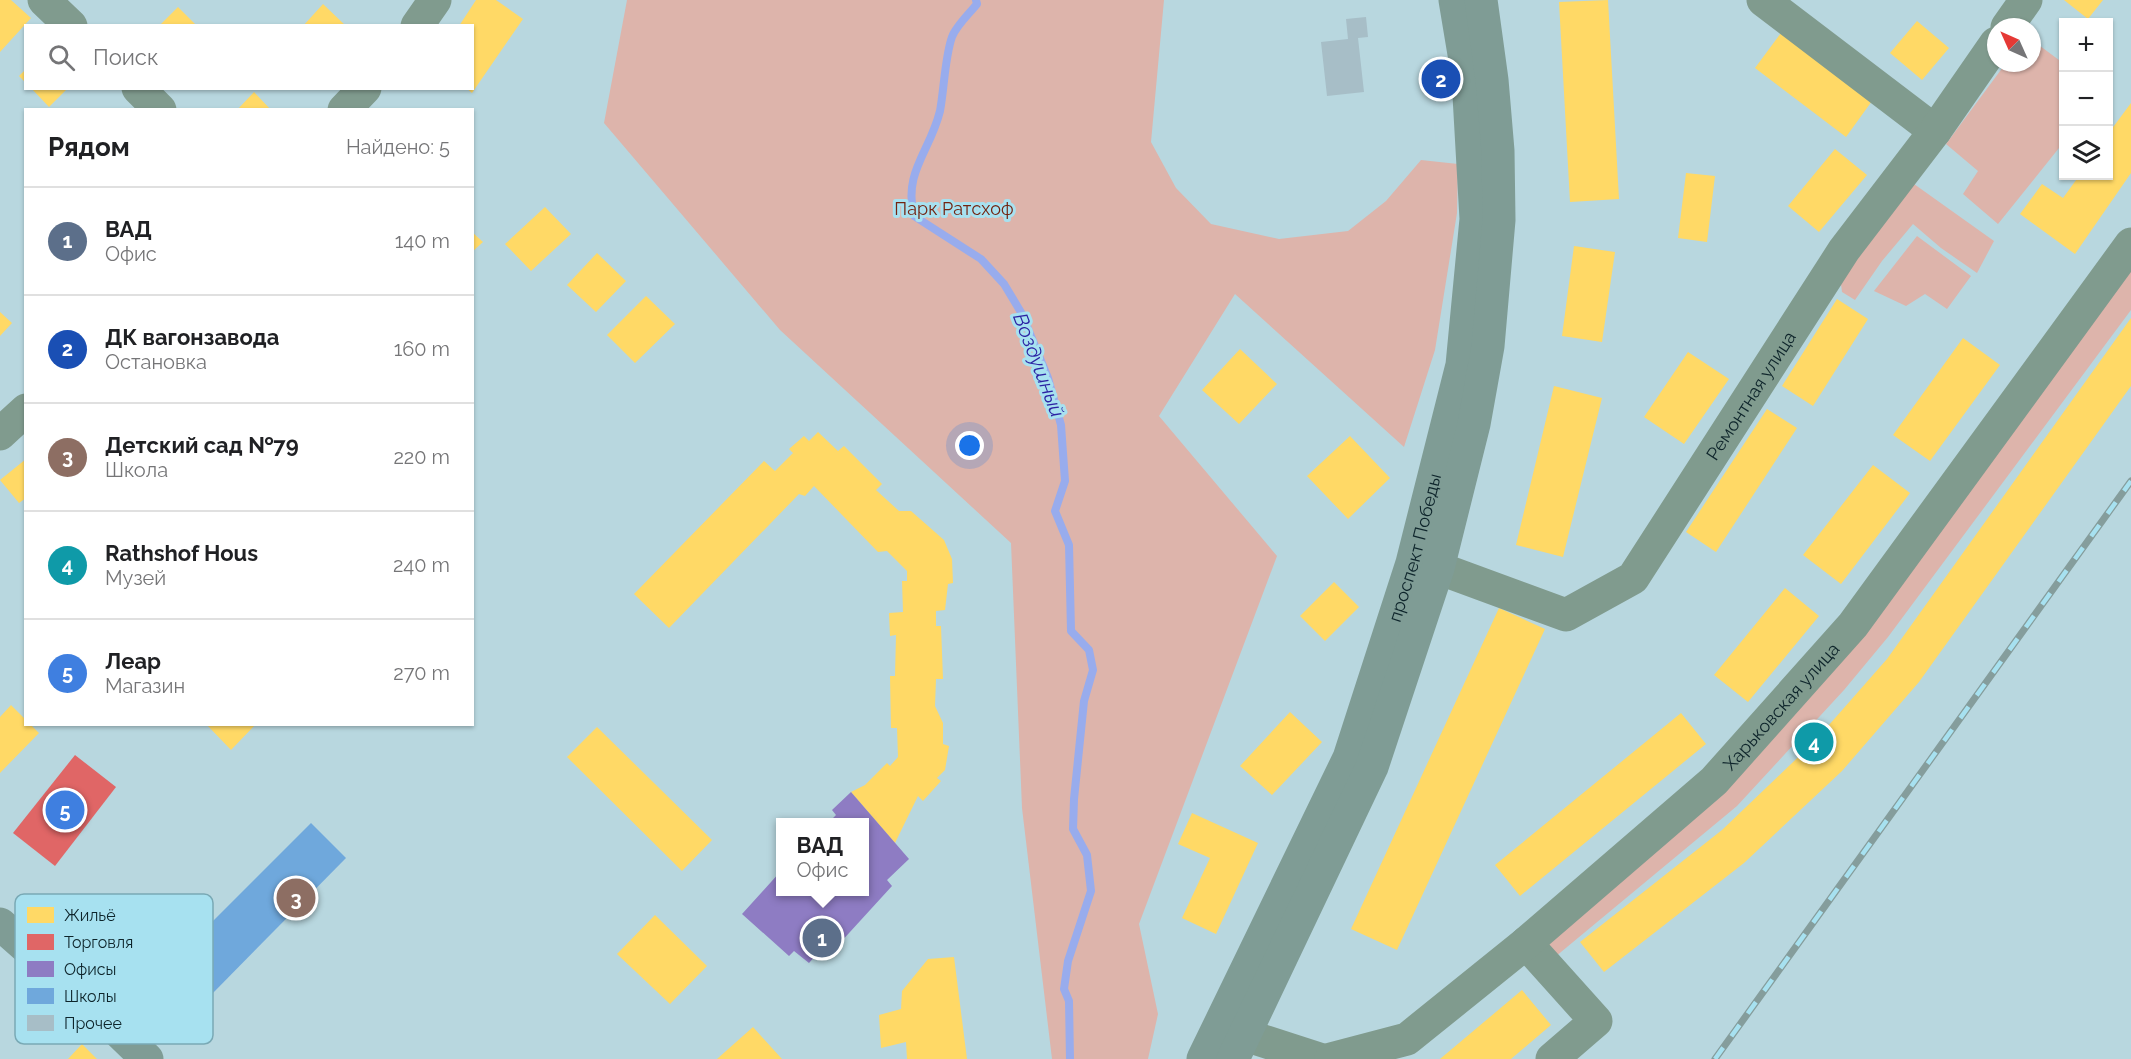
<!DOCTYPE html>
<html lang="ru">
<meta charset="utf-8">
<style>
:root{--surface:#fff;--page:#f6f6f6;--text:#202124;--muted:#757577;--line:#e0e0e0;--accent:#2563eb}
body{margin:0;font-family:Raleway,sans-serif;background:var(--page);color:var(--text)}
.controls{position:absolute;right:18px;top:18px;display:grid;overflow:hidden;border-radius:0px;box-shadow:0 2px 4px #0004}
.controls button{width:54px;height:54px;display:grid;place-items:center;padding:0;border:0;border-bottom:2px solid var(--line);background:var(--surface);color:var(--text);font:30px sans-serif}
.compass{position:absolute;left:1987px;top:18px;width:54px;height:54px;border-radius:50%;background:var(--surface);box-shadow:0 2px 4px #0004;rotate:315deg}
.you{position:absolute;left:970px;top:446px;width:21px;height:21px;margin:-15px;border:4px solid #fff;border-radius:50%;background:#1a73e8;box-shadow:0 0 0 9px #1a73e833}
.badge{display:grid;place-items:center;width:39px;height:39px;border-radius:50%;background:var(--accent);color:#fff;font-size:20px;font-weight:700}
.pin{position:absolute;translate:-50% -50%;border:3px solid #fff;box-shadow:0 2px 6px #0006}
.popup{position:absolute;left:776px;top:818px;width:93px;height:78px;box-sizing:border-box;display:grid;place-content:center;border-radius:0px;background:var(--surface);filter:drop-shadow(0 2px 4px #0005);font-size:20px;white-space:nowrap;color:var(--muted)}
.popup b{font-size:22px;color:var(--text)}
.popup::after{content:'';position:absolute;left:50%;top:100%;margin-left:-12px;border:12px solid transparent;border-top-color:var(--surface)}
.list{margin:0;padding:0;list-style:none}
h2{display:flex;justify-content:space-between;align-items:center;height:78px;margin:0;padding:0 24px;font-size:26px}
h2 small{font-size:20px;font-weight:400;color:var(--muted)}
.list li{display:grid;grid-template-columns:39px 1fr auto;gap:18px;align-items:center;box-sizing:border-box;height:108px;padding:0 24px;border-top:2px solid var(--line)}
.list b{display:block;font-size:22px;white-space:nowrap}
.list p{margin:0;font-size:20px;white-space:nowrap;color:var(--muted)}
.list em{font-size:20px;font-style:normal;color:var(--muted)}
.icon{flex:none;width:33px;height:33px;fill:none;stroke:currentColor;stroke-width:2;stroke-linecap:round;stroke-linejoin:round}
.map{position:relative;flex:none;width:2131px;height:1059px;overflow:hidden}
.search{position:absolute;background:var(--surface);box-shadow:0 2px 4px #0004;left:24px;top:24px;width:450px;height:66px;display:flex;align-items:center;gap:15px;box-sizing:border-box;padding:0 21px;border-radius:0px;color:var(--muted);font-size:22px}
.panel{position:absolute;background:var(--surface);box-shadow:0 2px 4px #0004;left:24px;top:108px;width:450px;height:618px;border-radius:0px}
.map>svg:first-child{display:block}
.green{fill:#ddb4ab}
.homes{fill:#ffd966}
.shops{fill:#e06666}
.offices{fill:#8e7cc3}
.schools{fill:#6fa8dc}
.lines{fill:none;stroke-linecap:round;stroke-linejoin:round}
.stream{stroke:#98aced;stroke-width:8}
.building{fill:#a7bec7}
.minor{stroke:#809b8e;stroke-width:33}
.major{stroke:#7f9c95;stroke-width:33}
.rail-casing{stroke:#859d9c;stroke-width:7}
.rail{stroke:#a7e1f0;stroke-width:4.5;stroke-dasharray:14;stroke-linecap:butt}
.labels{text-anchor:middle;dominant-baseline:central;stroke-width:6;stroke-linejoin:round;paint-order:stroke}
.park-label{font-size:18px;fill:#732310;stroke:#a7e1f0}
.street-label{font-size:18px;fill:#0e252b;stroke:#a7e1f0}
.water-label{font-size:20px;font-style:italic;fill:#2c23a3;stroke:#a7e1f0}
.key{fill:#a7e1f0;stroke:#79a9b5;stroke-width:1.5}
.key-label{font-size:16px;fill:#0e252b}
</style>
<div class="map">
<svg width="2131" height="1059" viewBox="0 0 2131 1059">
<rect width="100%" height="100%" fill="#b8d7df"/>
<path class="green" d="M627 0H1164L1151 142 1176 188 1211 224 1279 239 1348 231 1386 201 1421 160 1458 164 1457 213 1435 350 1404 447 1235 294 1159 416 1277 556 1139 924 1158 1014 1148 1059H1052L1022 808 1011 543 780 330 604 123Z
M2032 40 2063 63V143L1998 224 1963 194 1978 171 1946 144 2006 63H2032Z
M1914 184 1994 241 1977 273 1941 248 1913 224 1882 261 1855 300 1842 292 1840 276Z
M1917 236 1971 276 1947 309 1925 294 1906 306 1874 291Z
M2131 262V310L1888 637 1844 690 1737 806 1555 957 1542 940 1721 788Z"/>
<path class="homes" d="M0 0H11L31 18 0 52Z
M476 0H496L523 19 472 93 466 88H472V26H459Z
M1608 0 1619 199 1570 202 1559 2Z
M2064 0H2103L2088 19Z
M323 4 346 26H303Z
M178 7 197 26H159Z
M1917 21 1949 48 1922 80 1890 53Z
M1781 33 1872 101 1846 137 1755 68Z
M26 69V83L19 76Z
M31 88H68L49 107Z
M254 92 271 110H237Z
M2131 103V173L2075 254 2020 214 2042 184 2063 198 2079 176H2108V134Z
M1835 149 1867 175 1819 232 1788 206Z
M1686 173 1715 176 1707 242 1678 238Z
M545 207 571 234 531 271 505 244Z
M472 232 483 242 472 252Z
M1574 246 1615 252 1602 342 1562 336Z
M597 253 626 281 596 312 567 285Z
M646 296 675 324 635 363 607 335Z
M1837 299 1868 319 1813 406 1782 386Z
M0 312 12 323 0 336Z
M2131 318V386L1919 682 1842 771 1744 863 1604 972 1580 942 1722 830 1814 742 1887 659Z
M1963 338 2000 365 1930 461 1893 435Z
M1240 349 1277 384 1239 424 1202 390Z
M1688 352 1729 379 1684 444 1644 417Z
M1554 386 1602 398 1563 557 1516 545Z
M1767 409 1797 428 1716 552 1686 532Z
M818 432 838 451 844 446 882 484 876 490 899 511H911L944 540 952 559 953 583 948 584 945 610 936 611V626H941L943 679H936L935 706 943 723V744L949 746 945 770 937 778 941 781 923 801 918 796 895 843 851 792 865 785 887 763 890 766 898 757 897 728H891L890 676H895L896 635 890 636 889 613 903 612 902 581H907V571L887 551 878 552 814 486 805 496 799 494 669 628 634 594 764 461 775 471 793 453 789 449 804 436 809 441Z
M1350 436 1390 478 1348 519 1307 476Z
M26 459V498L19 503 0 480Z
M1873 465 1910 493 1841 584 1803 555Z
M1334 582 1359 607 1325 641 1300 616Z
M1785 588 1819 616 1748 702 1714 675Z
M1499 608 1545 629 1397 950 1351 929Z
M11 705 26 720V724H30L39 733 0 773V717Z
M1290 712 1322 742 1272 795 1240 766Z
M1681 713 1706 744 1520 896 1495 865Z
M206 724H256L231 750Z
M597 727 712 840 682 871 567 757Z
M1192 813 1258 843 1216 934 1182 918 1210 858 1178 844Z
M655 915 707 966 670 1004 617 954Z
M954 957 967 1059H907L906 1042 881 1048 879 1015 901 1009 902 991 928 959Z
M1522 990 1551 1025 1511 1059H1440Z
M753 1027 782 1059H717Z
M82 1044 97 1059H68Z"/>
<path class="shops" d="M75 755 116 787 55 866 13 833Z"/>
<path class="offices" d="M851 792 909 859 887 880 892 886 839 944 830 939 809 963 794 951 789 956 742 914 780 872V892H864V822H829L836 815 832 810Z"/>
<path class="schools" d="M311 823 346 858 211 995 175 959Z"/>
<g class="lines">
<path class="stream" d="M976 0 977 4C969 14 956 26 952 37 945 56 944 90 940 111 930 152 903 172 914 216L981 259 1004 284 1022 314 1048 378 1061 425 1065 481 1055 511 1069 545 1071 631 1089 650 1093 670 1084 701 1074 799 1073 829 1087 855 1091 891 1068 961 1064 989 1069 1001 1070 1059"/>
</g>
<path class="building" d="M1366 17 1368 37 1358 38 1364 92 1327 96 1321 42 1348 39 1346 19Z"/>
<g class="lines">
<g class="minor">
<path d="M44 0 71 26"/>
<path d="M1763 0 1935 131"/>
<path d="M417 26 435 0"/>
<path d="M2007 27 2026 0"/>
<path d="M138 88 160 110"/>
<path d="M344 110 365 88"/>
<path d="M0 434 26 410"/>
<path id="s1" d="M1438 568 1566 615 1633 578 1844 250 1935 131 1996 43"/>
<path d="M1526 943 1596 1021 1552 1059"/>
<path d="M1245 1035 1319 1059"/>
<path id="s2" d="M1331 1059 1407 1039 1526 943 1714 781 1853 625 2131 244"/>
</g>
<g class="major">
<path d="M0 924 84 998 147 1059"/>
<path id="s3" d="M1203 1059 1349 758 1412 563 1462 365 1476 219 1468 78 1455 0"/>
<path d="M1233 1059 1372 767 1438 568 1474 424 1488 346 1499 220 1498 151 1492 80 1481 0"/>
</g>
<defs>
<path id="rail" d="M1715 1059 2131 481"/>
</defs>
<use href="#rail" class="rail-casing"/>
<use href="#rail" class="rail"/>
</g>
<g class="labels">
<g class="park-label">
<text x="954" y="208">Парк Ратсхоф</text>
</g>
<g class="street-label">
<text stroke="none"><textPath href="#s1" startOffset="430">Ремонтная улица</textPath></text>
<text stroke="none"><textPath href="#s3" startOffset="555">проспект Победы</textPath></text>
<text stroke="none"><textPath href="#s2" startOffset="580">Харьковская улица</textPath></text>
</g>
<g class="water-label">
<text transform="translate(1039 365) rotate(69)">Воздушный</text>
</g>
</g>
<rect x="15" y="894" width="198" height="150" rx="9" class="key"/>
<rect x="27" y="907" width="27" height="16" fill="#ffd966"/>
<rect x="27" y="934" width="27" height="16" fill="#e06666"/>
<rect x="27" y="961" width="27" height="16" fill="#8e7cc3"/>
<rect x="27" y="988" width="27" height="16" fill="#6fa8dc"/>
<rect x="27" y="1015" width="27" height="16" fill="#a7bec7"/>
<g class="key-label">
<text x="64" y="921">Жильё</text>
<text x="64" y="948">Торговля</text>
<text x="64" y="975">Офисы</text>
<text x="64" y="1002">Школы</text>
<text x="64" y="1029">Прочее</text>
</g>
</svg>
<div class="controls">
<button>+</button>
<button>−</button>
<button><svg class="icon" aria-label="layers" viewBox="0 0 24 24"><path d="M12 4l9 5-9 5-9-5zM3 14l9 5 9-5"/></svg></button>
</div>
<svg class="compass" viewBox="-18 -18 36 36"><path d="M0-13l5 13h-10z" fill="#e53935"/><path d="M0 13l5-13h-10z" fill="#757577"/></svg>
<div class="you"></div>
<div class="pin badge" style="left:822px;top:938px;background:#5c6f8a">1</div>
<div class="popup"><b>ВАД</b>Офис</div>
<div class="pin badge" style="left:1441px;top:79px;background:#1a4fb4">2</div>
<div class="pin badge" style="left:296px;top:898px;background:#8d6e63">3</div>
<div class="pin badge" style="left:1814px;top:742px;background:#0f9aa8">4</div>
<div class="pin badge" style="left:65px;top:810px;background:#3f7fe0">5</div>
<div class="search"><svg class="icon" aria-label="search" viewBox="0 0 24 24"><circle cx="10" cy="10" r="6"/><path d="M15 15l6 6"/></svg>Поиск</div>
<section class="panel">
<h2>Рядом<small>Найдено: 5</small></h2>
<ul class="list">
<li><span class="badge" style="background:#5c6f8a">1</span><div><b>ВАД</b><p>Офис</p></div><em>140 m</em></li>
<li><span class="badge" style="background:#1a4fb4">2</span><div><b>ДК вагонзавода</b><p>Остановка</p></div><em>160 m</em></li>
<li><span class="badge" style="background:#8d6e63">3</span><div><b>Детский сад №79</b><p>Школа</p></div><em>220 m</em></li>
<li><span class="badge" style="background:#0f9aa8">4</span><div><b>Rathshof Hous</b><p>Музей</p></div><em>240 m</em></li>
<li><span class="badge" style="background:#3f7fe0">5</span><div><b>Леар</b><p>Магазин</p></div><em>270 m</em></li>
</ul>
</section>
</div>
